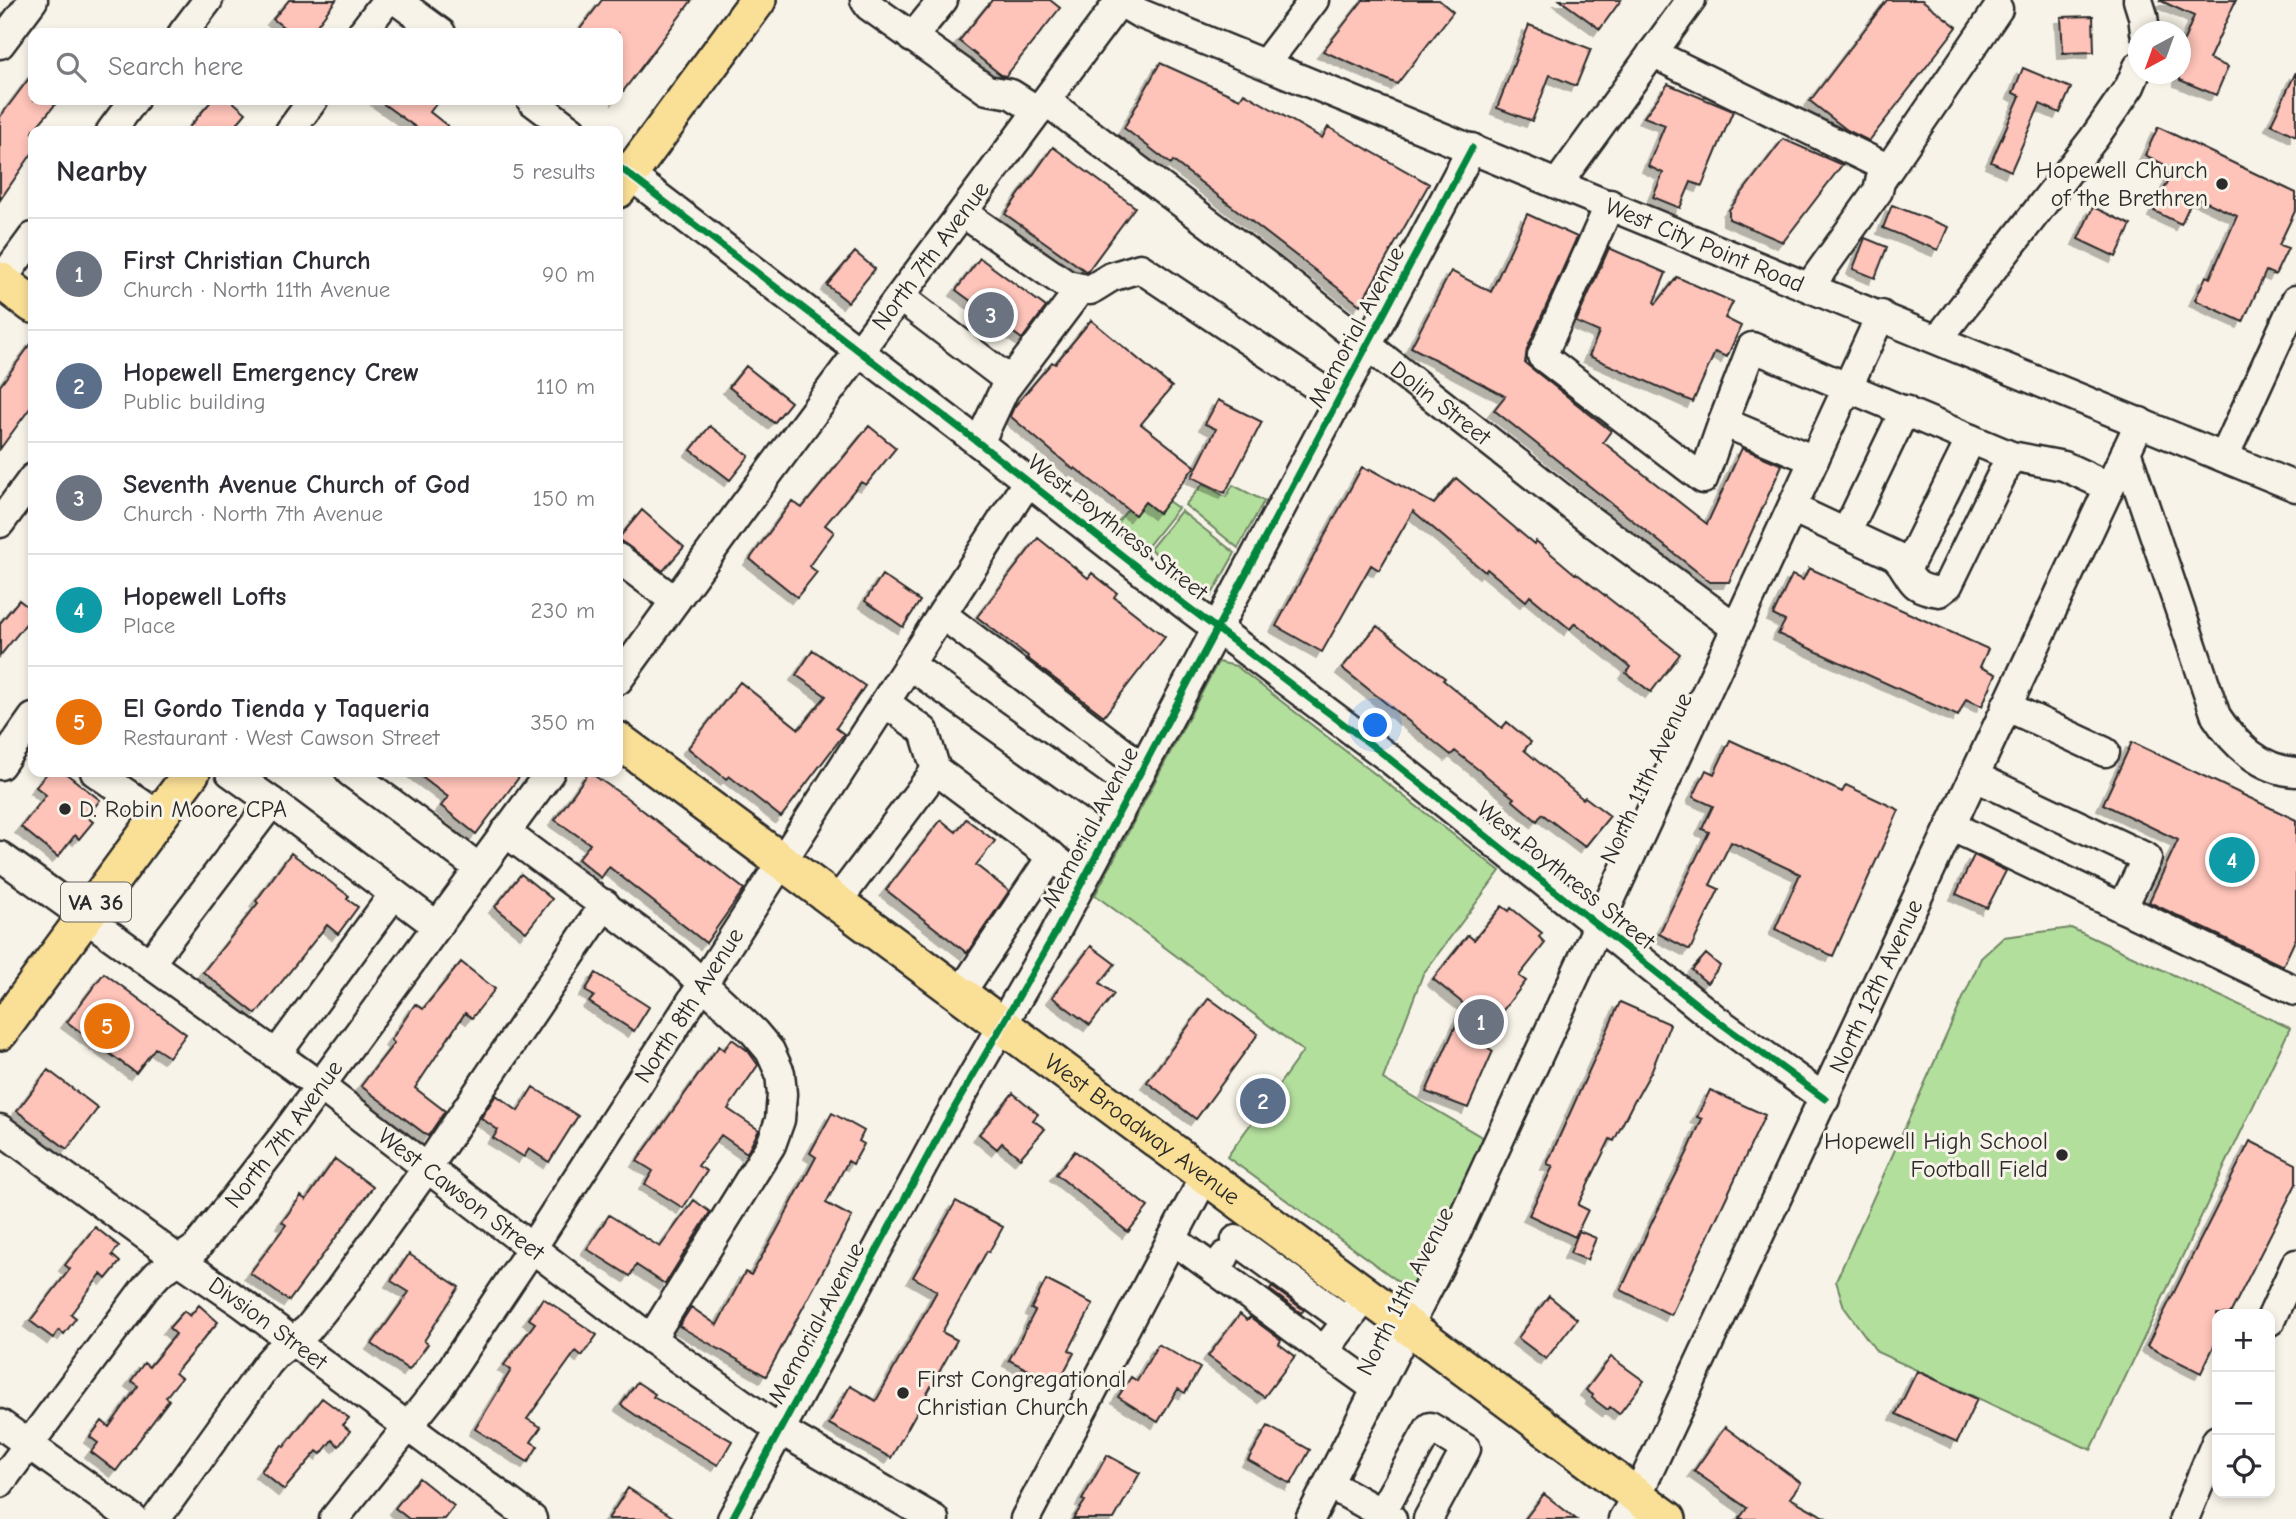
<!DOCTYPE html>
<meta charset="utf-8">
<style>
:root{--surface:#fff;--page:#f7f7f7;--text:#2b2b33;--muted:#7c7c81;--line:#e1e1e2;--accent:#2b2b2b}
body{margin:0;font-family:"Comic Neue",sans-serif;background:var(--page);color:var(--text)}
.controls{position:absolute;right:21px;bottom:21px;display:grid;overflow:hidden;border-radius:14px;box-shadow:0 4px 10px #0003}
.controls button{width:63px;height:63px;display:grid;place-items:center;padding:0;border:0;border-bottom:2px solid var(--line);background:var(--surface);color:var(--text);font:35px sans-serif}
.compass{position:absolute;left:2128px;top:21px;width:63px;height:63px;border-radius:50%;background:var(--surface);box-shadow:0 4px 10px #0003;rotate:221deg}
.you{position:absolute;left:1376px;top:726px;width:24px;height:24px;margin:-18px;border:5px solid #fff;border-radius:50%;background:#1a73e8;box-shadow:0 0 0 10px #1a73e833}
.badge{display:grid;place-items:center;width:46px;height:46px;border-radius:50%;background:var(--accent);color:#fff;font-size:23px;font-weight:700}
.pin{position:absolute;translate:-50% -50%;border:4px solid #fff;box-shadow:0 2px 7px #0006}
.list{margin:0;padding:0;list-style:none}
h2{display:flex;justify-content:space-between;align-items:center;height:91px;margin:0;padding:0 28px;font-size:30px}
h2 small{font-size:23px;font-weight:400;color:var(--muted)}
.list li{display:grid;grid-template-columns:46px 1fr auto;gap:21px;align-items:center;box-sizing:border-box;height:112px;padding:0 28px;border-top:2px solid var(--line)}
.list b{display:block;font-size:26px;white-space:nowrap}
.list p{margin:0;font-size:23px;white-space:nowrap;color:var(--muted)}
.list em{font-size:23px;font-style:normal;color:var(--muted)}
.icon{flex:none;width:38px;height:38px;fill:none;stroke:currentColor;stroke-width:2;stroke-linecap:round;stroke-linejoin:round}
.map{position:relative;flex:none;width:2296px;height:1519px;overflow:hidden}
.search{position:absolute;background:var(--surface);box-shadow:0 4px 10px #0003;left:28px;top:28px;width:595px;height:77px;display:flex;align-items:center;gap:18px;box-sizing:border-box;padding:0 24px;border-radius:14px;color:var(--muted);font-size:26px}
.panel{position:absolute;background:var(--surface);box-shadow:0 4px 10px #0003;left:28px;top:126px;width:595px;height:651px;border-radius:14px}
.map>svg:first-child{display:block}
.green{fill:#b3df9d;stroke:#6f8564;stroke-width:2}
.building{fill:#fec3b9;stroke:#2b2b2b;stroke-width:2;filter:url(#shadow)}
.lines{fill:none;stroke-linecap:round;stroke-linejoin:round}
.minor-casing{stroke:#2b2b2b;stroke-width:33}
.major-casing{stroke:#2b2b2b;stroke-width:40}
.minor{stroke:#f7f3e8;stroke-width:28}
.major{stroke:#fadf96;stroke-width:35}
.cycleway-casing{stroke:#f7f3e8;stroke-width:11}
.cycleway{stroke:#00873e;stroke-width:7}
.poi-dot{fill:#2b2b2b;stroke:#f7f3e8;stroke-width:2.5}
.labels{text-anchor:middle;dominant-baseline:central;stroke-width:6;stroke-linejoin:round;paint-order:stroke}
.shield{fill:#f7f3e8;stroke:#686764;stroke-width:2}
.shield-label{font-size:23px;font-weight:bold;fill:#2b2b2b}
.poi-label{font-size:24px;fill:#2b2b2b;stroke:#f7f3e8;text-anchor:end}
.street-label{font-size:24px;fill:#2b2b2b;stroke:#f7f3e8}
</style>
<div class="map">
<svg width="2296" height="1519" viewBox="0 0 2296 1519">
<defs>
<filter id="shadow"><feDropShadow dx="-6" dy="6" stdDeviation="0" flood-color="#0004"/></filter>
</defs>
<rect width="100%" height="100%" fill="#f7f3e8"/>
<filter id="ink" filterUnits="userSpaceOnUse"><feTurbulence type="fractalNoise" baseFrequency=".0143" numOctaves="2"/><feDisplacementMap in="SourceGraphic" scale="14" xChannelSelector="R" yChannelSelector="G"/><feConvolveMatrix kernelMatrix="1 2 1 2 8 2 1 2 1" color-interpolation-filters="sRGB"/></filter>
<g filter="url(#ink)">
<path class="green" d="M1203 484 1226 497 1233 485 1264 501 1238 548 1185 505Z
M1168 501 1178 508 1147 547 1117 523 1128 509 1135 515 1145 502 1159 513Z
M1181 511 1235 553 1211 596 1150 549Z
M1218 662 1236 666 1500 871 1423 974 1383 1079 1485 1139 1413 1292 1227 1157 1303 1051 1095 895Z
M2071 928 2290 1028 2091 1450 1877 1352 1844 1307 1836 1281 1981 958 2004 937Z"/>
<path class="building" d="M289 0H336L311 33H291L273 19Z
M602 0H692L618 98V33H577Z
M992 0H1050L1060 8 1006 76 1001 75 959 41Z
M1363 0H1439L1453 12 1397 84 1323 51Z
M1560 0H1621L1600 29Z
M1887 0H1922L1957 27 1869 141 1847 130 1810 101Z
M2159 0H2236L2209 59 2228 67 2216 95 2180 80V50L2194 16Z
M2093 16 2094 52 2063 53 2061 17Z
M1529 25 1591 49 1576 86 1550 75 1532 121 1497 108Z
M1160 63 1240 99 1244 93 1322 138 1328 127 1429 184 1360 305 1173 161 1171 164 1124 128Z
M2023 68 2071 88 2060 113 2040 104 2011 171 1991 162 2020 96 2013 93Z
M2296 72V136L2271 124Z
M33 73V100H59L33 131V152L0 200V117Z
M1668 84 1733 111 1702 186 1691 182 1680 208 1653 197 1663 173 1648 166 1665 125 1644 117Z
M212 100H231L246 113 231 131H186Z
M378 100H439L430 112 454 131H421Z
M2158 127 2296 193V209L2279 245 2288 248 2275 275 2266 271 2243 322 2195 300 2206 276 2210 278 2237 216 2194 196 2181 224 2154 211 2171 175 2164 172 2167 166 2145 155Z
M1783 139 1842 165 1783 242 1729 219V210Z
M1053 147 1135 207 1087 272 1005 214Z
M1892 205 1948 227 1938 250 1883 228Z
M2093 207 2131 225 2116 257 2078 239Z
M1527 214 1577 237 1527 349 1525 363 1611 431 1603 442 1707 524 1742 448 1782 465 1729 582H1710L1494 410 1505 396 1411 347 1451 271 1491 292Z
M1865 238 1887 247 1875 278 1853 269Z
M1609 248 1666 273 1654 302 1656 304 1677 277 1733 302 1725 318 1741 326 1727 357 1715 352 1693 402 1589 356 1599 332 1576 322Z
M855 252 875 269 848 302 827 285Z
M980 258 1046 307 1022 339 956 290Z
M1091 320 1172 387 1141 424 1195 466 1159 513 1145 502 1135 515 1075 468 1074 470 1010 416 1014 407 1052 362 1055 364Z
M33 341V404L0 449V386Z
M746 366 791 402 774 423 729 387Z
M1218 400 1262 422 1225 493 1192 477 1216 429 1205 424Z
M710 426 749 456 730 480 691 450Z
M869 426 896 448 866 485 861 482 825 525 834 532 809 566 817 572 797 597 750 559 792 501 802 508Z
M1362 467 1369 471 1370 469 1434 504 1456 478 1534 544 1536 541 1575 574 1576 573 1680 654 1651 692 1626 673 1630 667 1575 623 1570 629 1530 596 1526 601 1487 569 1485 572 1413 511 1379 570 1371 565 1322 652 1276 626Z
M642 510 684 547 663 571 618 539Z
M1038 538 1088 578 1092 573 1117 593 1114 597 1165 637 1104 716 1027 658 1028 656 977 617Z
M1809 568 1988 649 1980 667 1996 674 1982 706 1966 699 1958 716 1778 634 1785 621 1773 615 1792 575 1803 580Z
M882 575 920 601 903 627 865 601Z
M19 600 33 611V615L0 656V623Z
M1377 626 1445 678 1443 680 1502 728 1507 722 1531 742 1524 750 1583 799 1585 797 1610 816 1585 847 1542 814 1537 821 1512 800 1514 798 1455 751 1451 755 1342 668Z
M813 650 865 686 836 728 844 734 781 817 729 776 726 779 688 748 740 682 799 729 826 696 796 675Z
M1730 740 1842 792 1846 785 1899 810 1833 956 1775 929 1800 874 1731 842 1710 885 1719 889 1690 950 1659 934 1709 832 1702 829 1713 806 1693 797 1706 770 1714 774Z
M2132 742 2296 820V938L2283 966 2149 902 2178 840 2103 804Z
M48 772H64L100 800 87 817 93 822 79 839 75 835 58 857 21 827 46 795 36 787Z
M415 772H523L476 834 441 806 448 797Z
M589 772 627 798 744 889 706 943 609 867 601 878 578 859 590 844 555 820Z
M966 819 995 841 976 865 1009 891 967 953 886 890 941 820 956 832Z
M291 853 349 896 347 899 358 907 338 934 327 925 256 1014 203 972 258 903 256 901Z
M1974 855 2006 871 1987 908 1956 894Z
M521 874 552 899 526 932 495 907Z
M1502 906 1509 911 1511 908 1542 933 1539 937 1545 943 1519 976 1526 981 1478 1042 1493 1051 1468 1108 1426 1092 1465 1005 1433 979 1468 935 1474 940Z
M1091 946 1115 964 1100 983 1114 994 1090 1025 1052 997Z
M1706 954 1720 966 1707 983 1692 970Z
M461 962 495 989 472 1018 465 1013 415 1088 445 1111 428 1136 361 1086 394 1043 391 1040 415 1004 423 1009Z
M104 973 186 1034 169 1057 155 1048 136 1073 67 1022Z
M596 973 649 1007 634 1031 589 1002 594 996 585 991Z
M1209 998 1258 1034 1196 1119 1147 1082Z
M1620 1002 1670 1024 1651 1072 1636 1099H1635L1614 1141 1610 1139 1578 1205 1588 1210 1575 1237 1529 1215 1553 1166 1547 1164Z
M732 1039 748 1051 758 1065 728 1109 759 1130 747 1153 721 1135 698 1166 707 1171 683 1208 645 1184 653 1171 637 1161 719 1046 724 1050Z
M48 1070 98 1108 67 1149 17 1111Z
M533 1087 578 1116 549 1162 529 1149 524 1157 493 1138 498 1130 481 1118 496 1095 518 1111Z
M1710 1090 1765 1115 1671 1315 1621 1290 1653 1220 1688 1151 1702 1119 1697 1117Z
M1013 1093 1038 1114 1033 1120 1045 1129 1020 1158 1002 1143 997 1149 979 1134Z
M832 1113 864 1131 859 1141 864 1144 853 1164 848 1161 826 1203 852 1217 766 1376 679 1326 691 1307 717 1325 745 1272 751 1275 776 1232 816 1157 810 1153Z
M2250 1141 2296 1164V1184L2230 1314H2217V1340L2201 1373 2147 1346Z
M1075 1151 1148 1207 1128 1232 1056 1174Z
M335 1159 373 1187 289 1301 250 1273 286 1225 282 1222 301 1196 306 1200Z
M694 1200 710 1212 665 1284 636 1265 630 1276 587 1249 609 1215 660 1247Z
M956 1201 1003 1227 989 1252 987 1251 942 1332 957 1340 891 1458 829 1424 850 1386 876 1401 937 1291 913 1277Z
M95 1227 119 1246 112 1255 120 1262 106 1279 101 1274 71 1314 76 1318 64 1334 59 1330 53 1338 30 1321 70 1269 65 1265Z
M1579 1231 1596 1238 1587 1260 1570 1253Z
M409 1254 459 1287 424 1341 428 1344 409 1370 372 1344 409 1292 391 1281Z
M1046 1280 1093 1304 1069 1350 1074 1353 1057 1385 1009 1360 1035 1311 1031 1309Z
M1272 1287 1304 1310 1301 1313 1270 1290Z
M1549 1296 1577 1319 1546 1359 1518 1338Z
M543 1298 597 1335 582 1356 576 1351 527 1419 541 1427 531 1442 538 1446 528 1462 475 1429 511 1370 504 1365 535 1323 529 1319Z
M199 1305 218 1322 175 1373 181 1378 166 1397 169 1400 116 1471 91 1452 98 1443 90 1437 102 1421 109 1427 138 1386 131 1381 144 1363 149 1367 176 1334 169 1328 184 1311 190 1316Z
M1240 1314 1247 1320 1250 1317 1281 1340 1279 1344 1295 1356 1264 1397 1208 1356Z
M1158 1344 1200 1368 1185 1393 1178 1389 1158 1422 1118 1397 1131 1377 1137 1381Z
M1611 1357 1644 1381 1619 1414 1610 1407 1608 1410 1592 1398 1593 1395 1586 1390Z
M1917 1371 1977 1399 1957 1442 1896 1414Z
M637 1382 655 1394 653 1397 732 1441 718 1465 657 1430 621 1405Z
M322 1398 349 1418 343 1425 350 1431 339 1446 332 1440 321 1454 317 1451 284 1490 261 1471 282 1445 284 1447Z
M1268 1426 1310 1450 1291 1484 1248 1460Z
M1725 1427 1801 1483 1790 1498 1828 1519H1739L1747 1508 1694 1471Z
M1107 1455 1140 1473 1114 1519H1073L1085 1501 1082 1500Z
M419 1478 454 1506 444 1519H409L395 1508Z
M628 1488 676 1519H608Z
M1544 1494 1576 1519H1525Z"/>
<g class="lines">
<defs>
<g id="minor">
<path d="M396 0 441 33"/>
<path d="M865 0 869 6 987 90 1011 94 1038 111"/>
<path id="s1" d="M1117 0 1139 13 2296 487"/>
<path d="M2138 0 2143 16 2145 32"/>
<path d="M183 33 208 0"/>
<path d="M362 33 387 0"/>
<path d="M912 38 943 0"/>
<path d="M0 44 33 0"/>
<path d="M1652 53 1881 165 1882 173 1878 191 1810 286"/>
<path d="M1265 64 1314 0"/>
<path d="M531 100 572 131"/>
<path id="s2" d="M1046 101 1270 269 1591 521 1736 628"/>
<path d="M111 131 134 100"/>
<path d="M290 131 313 100"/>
<path d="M618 166 979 443 1184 604 1386 756 1715 1019 1825 1099"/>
<path d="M1881 180 1998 9"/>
<path d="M1558 183 1691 0"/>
<path d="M1610 204 1542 356 1703 479 1723 422"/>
<path d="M963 213 1067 285 1090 290 1111 277 1140 268 1339 401"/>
<path d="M0 282 33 237"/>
<path d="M900 297 1010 381"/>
<path d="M1938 339 2094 138 2130 86 2138 67"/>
<path d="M979 443 1004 390 1081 288"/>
<path d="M2126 451 2216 716C2234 744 2261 770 2296 772"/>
<path d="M2224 457 2296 300"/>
<path d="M1814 460 1723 422 1752 347 2011 456 2064 466 2109 487"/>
<path d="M1792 508 1895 556C1915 576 1905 587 1939 592L1948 585 2011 456"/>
<path d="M0 523 33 478"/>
<path d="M1846 533 1905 410"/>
<path d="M618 558 675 601"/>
<path d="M1906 570 1971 439"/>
<path d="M943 615 1143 768"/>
<path d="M910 665 1119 814"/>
<path id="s3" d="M618 680 738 514 1119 2"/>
<path d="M886 703 924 731 936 770 1083 880"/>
<path d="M2006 706 2105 752"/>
<path d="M0 765 33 718"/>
<path d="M95 772 159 816"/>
<path d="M350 772 479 868"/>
<path d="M1974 776 2147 858 2122 908"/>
<path d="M272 802 437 926"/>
<path d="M1951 826 2296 991"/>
<path d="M505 832 675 958 754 1032 770 1051 780 1073 782 1094 780 1120 771 1145 651 1339"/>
<path id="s4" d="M0 856 320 1086 651 1339 780 1430 934 1519"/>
<path d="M836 903 936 770"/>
<path d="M150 963 272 802 230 772"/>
<path d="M960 994 1052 856"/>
<path d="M276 1055 394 894"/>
<path id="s5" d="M0 1129 179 1260 243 1304 532 1519"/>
<path d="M1172 1239 1215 1270 1225 1256"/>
<path d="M1236 1240 1347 1321"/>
<path d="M1215 1270 1324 1351"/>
<path d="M1357 1308 1324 1351 1377 1389"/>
<path d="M2270 1321 2296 1264"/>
<path d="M0 1424 133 1519"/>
<path id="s6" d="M0 1483 146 1287 158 1274 196 1248 285 1134 550 772"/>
<path d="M1329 1484 1392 1519"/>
<path d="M1381 1513 1430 1427 1466 1449 1428 1519"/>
<path d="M156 1519 268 1363 276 1354 308 1329 340 1289 427 1168 605 904"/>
<path id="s7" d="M334 1519 438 1389 532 1248 1028 481"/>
<path d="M732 1519 945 1124 1053 937 1472 148"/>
<path d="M1025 1519 1206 1174"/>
<path d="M1310 1519 1455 1235 1881 315"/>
<path id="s8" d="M1623 1519 1637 1496 2140 422"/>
<path d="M2184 1519 2217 1440"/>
</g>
<g id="major">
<path d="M618 190 758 0"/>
<path d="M0 280 33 305"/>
<path id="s9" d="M618 740 1668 1519"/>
<path d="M0 1032 192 772"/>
</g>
</defs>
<use href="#minor" class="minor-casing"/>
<use href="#major" class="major-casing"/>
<use href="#minor" class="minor"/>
<use href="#major" class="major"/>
<defs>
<path id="cycleway" d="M618 166 979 443 1184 604 1386 756 1715 1019 1825 1099
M732 1519 945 1124 1053 937 1472 148"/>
</defs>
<use href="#cycleway" class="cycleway-casing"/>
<use href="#cycleway" class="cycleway"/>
</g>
</g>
<g class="poi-dot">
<circle cx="2222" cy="184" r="7"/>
<circle cx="65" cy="809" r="7"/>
<circle cx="2062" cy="1155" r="7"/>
<circle cx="903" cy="1393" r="7"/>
</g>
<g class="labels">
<rect class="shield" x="61" y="882.5" width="70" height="39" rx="5"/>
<g class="shield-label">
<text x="96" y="902">VA 36</text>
</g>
<g class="poi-label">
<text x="2208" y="170">Hopewell Church<tspan x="2208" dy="28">of the Brethren</tspan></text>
<text x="79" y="809" text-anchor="start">D. Robin Moore CPA</text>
<text x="2048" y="1141">Hopewell High School<tspan x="2048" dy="28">Football Field</tspan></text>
<text x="917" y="1379" text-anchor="start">First Congregational<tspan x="917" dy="28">Christian Church</tspan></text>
</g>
<g class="street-label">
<text stroke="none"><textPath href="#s1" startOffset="637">West City Point Road</textPath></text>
<text stroke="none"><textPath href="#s3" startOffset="527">North 7th Avenue</textPath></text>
<text transform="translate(1356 327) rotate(-62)">Memorial Avenue</text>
<text stroke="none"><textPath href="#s2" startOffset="497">Dolin Street</textPath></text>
<text transform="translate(1118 527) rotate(38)">West Poythress Street</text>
<text transform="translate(1646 778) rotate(-65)">North 11th Avenue</text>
<text transform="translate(1090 827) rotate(-62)">Memorial Avenue</text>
<text transform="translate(1566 875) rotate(39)">West Poythress Street</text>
<text stroke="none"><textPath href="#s8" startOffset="590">North 12th Avenue</textPath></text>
<text stroke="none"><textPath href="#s7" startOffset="625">North 8th Avenue</textPath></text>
<text stroke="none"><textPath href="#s9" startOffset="653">West Broadway Avenue</textPath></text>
<text stroke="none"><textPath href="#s6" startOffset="452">North 7th Avenue</textPath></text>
<text stroke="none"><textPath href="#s4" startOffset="572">West Cawson Street</textPath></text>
<text transform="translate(1405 1291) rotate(-63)">North 11th Avenue</text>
<text stroke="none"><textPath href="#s5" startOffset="331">Divsion Street</textPath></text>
<text transform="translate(816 1323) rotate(-62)">Memorial Avenue</text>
</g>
</g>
</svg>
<div class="controls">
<button>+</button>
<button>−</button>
<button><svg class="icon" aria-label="locate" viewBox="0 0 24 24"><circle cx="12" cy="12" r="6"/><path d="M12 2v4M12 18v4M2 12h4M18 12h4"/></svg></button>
</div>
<svg class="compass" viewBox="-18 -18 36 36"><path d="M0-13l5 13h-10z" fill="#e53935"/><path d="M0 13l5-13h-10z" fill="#7c7c81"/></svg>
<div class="you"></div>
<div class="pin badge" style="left:1481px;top:1022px;background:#6b7280">1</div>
<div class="pin badge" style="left:1263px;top:1101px;background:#5c6f8a">2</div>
<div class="pin badge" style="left:991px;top:315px;background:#6b7280">3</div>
<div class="pin badge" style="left:2232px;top:860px;background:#0f9aa8">4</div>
<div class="pin badge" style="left:107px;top:1026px;background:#e8710a">5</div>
<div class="search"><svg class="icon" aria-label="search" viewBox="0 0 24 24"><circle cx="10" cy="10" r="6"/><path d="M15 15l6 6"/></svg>Search here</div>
<section class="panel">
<h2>Nearby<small>5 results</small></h2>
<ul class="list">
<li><span class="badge" style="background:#6b7280">1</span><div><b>First Christian Church</b><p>Church · North 11th Avenue</p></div><em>90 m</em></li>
<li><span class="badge" style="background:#5c6f8a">2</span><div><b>Hopewell Emergency Crew</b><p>Public building</p></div><em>110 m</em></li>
<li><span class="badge" style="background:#6b7280">3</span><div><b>Seventh Avenue Church of God</b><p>Church · North 7th Avenue</p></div><em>150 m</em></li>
<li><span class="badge" style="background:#0f9aa8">4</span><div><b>Hopewell Lofts</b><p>Place</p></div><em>230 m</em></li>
<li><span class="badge" style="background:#e8710a">5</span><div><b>El Gordo Tienda y Taqueria</b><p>Restaurant · West Cawson Street</p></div><em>350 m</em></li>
</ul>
</section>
</div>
